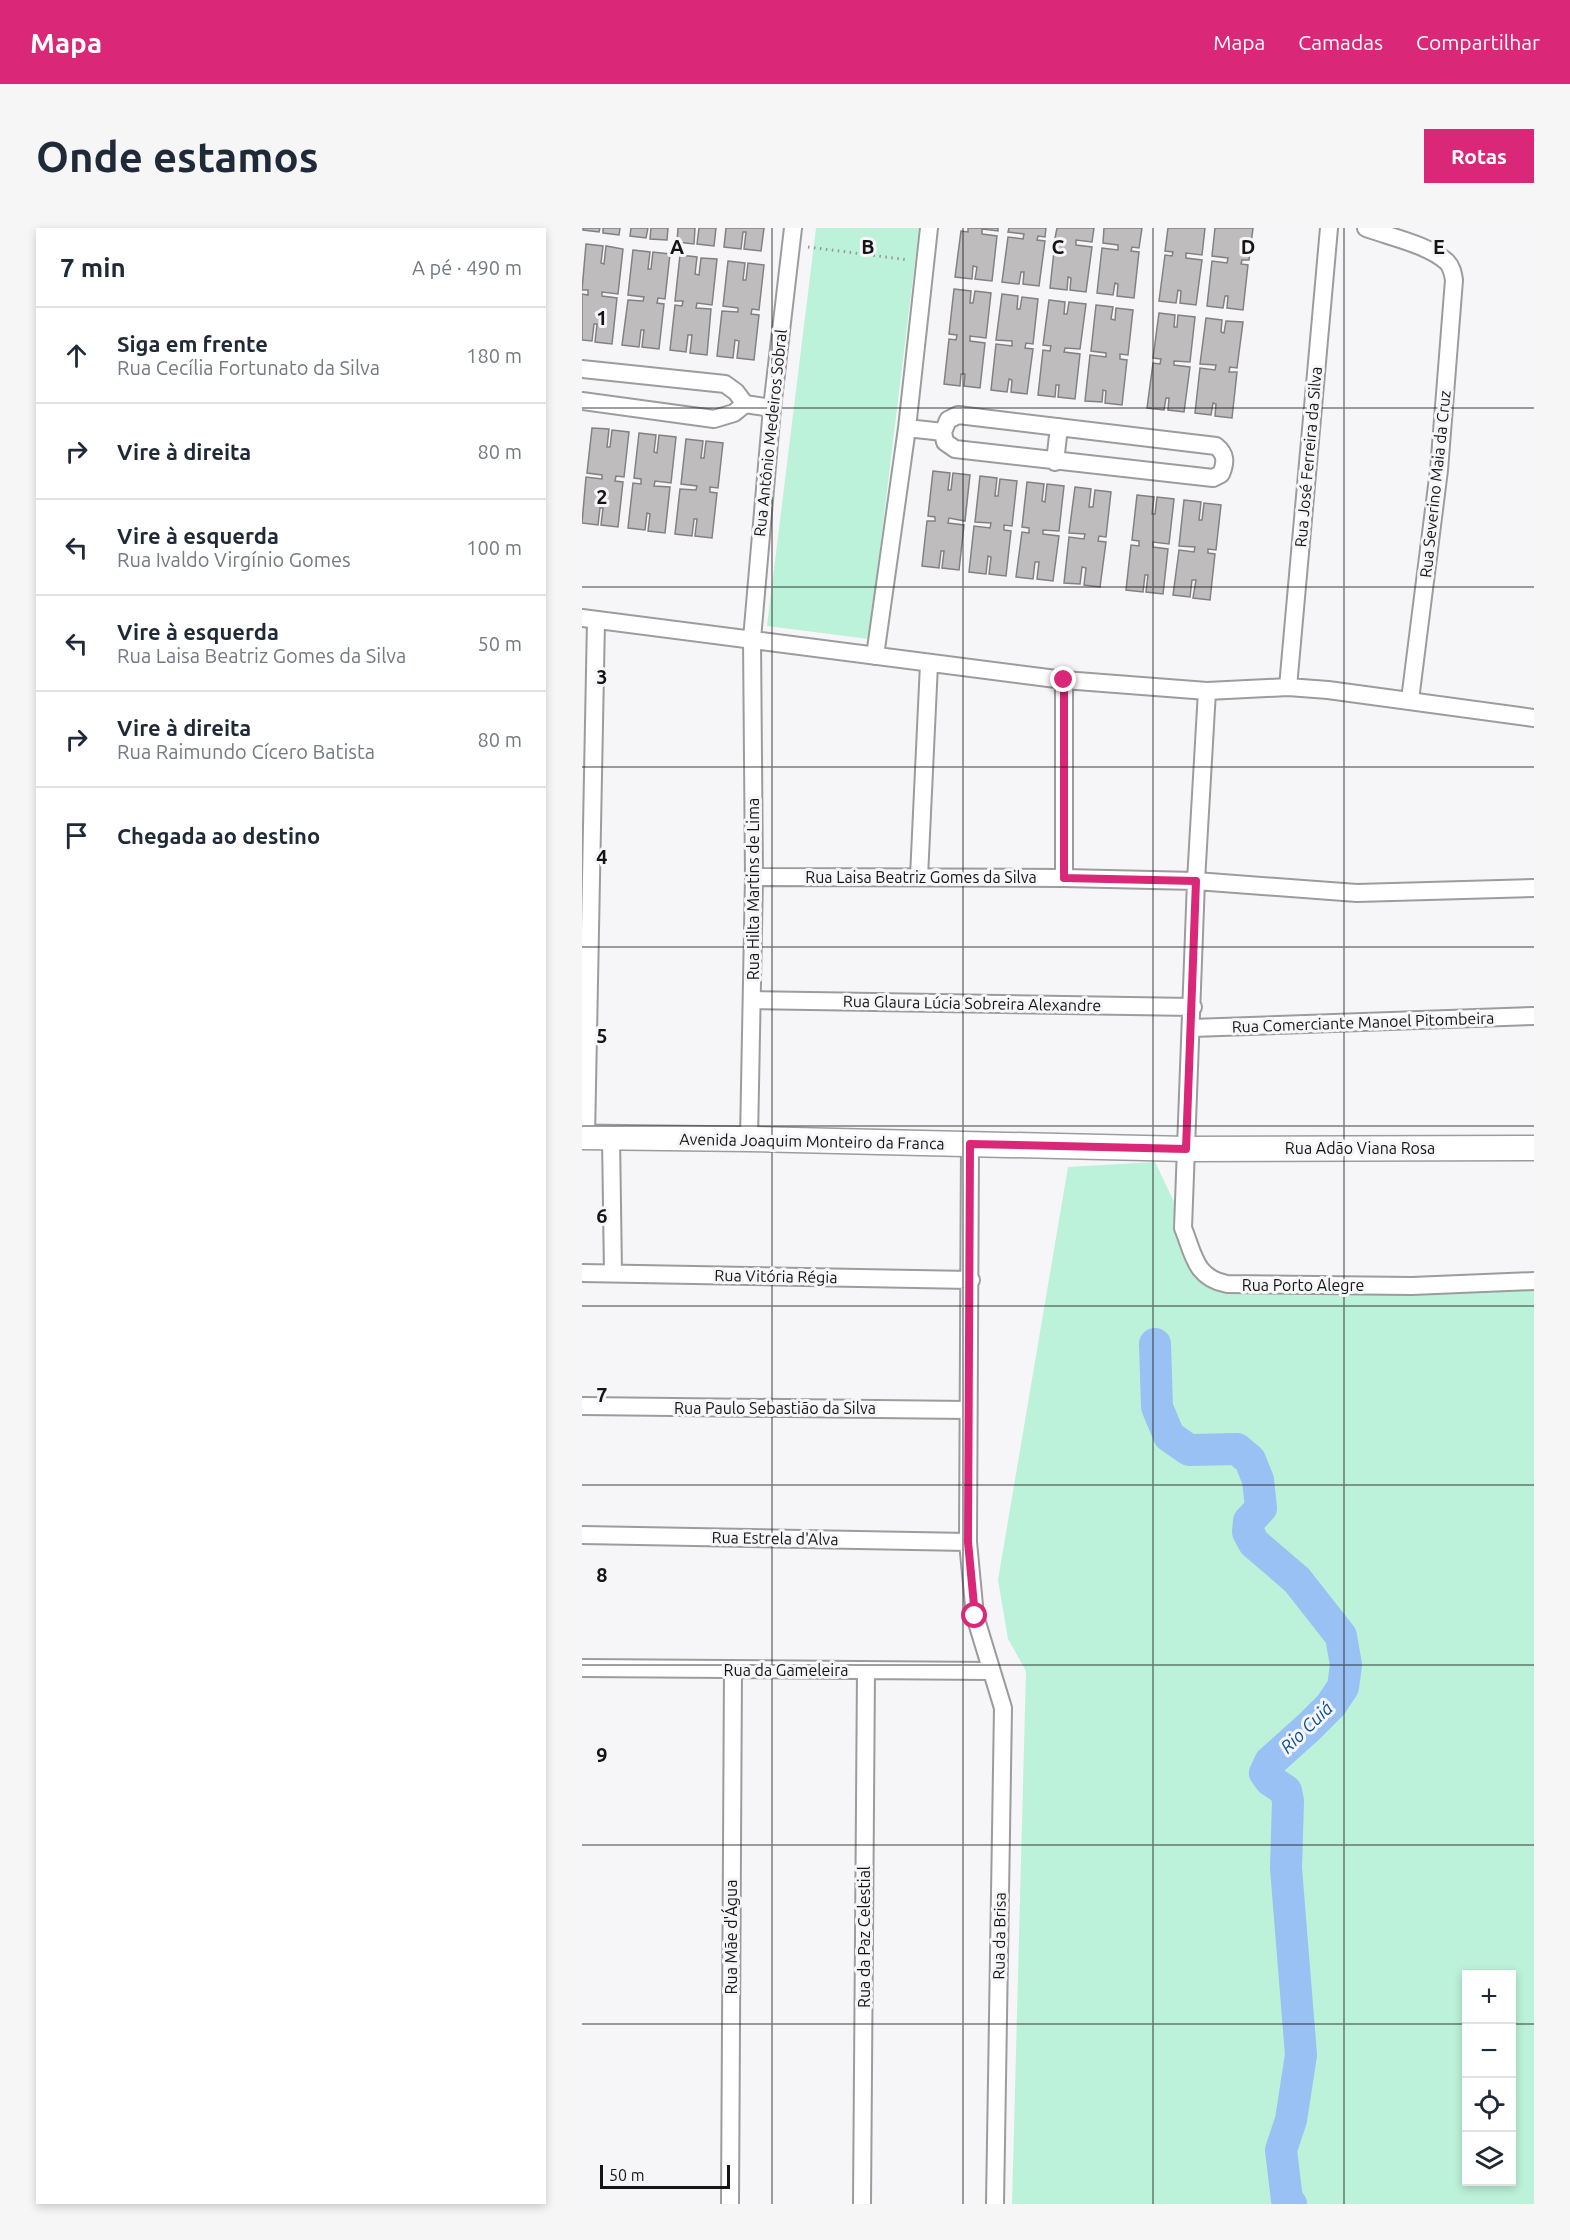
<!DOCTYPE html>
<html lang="pt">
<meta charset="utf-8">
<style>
:root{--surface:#fff;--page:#f6f6f7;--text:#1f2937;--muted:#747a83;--line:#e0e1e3;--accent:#db2777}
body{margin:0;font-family:Ubuntu,sans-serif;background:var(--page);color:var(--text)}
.controls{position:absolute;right:18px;bottom:18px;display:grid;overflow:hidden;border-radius:0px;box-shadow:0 3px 9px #0003}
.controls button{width:54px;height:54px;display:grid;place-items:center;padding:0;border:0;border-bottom:2px solid var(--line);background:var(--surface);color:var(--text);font:30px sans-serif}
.scale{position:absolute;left:18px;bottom:15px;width:130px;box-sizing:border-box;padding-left:6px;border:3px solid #151515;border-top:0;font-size:16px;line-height:21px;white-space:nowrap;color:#151515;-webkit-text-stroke:4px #f6f6f8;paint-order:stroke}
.stop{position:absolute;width:18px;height:18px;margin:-14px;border:4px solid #db2777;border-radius:50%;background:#fff}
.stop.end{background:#db2777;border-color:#fff;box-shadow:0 2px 6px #0008}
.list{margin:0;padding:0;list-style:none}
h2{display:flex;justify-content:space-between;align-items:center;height:78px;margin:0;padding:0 24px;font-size:26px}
h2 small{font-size:20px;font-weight:400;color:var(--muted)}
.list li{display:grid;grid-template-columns:39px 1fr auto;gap:18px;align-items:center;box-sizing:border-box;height:96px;padding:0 24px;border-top:2px solid var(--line)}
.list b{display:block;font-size:22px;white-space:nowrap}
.list p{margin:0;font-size:20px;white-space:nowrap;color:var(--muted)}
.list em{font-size:20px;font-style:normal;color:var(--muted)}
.icon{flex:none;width:33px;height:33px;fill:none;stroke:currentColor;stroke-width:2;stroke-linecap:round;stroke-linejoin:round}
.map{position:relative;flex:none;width:952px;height:1976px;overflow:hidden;border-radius:0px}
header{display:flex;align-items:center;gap:36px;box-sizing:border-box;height:84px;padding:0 30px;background:var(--accent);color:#fff}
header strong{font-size:28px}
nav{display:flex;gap:33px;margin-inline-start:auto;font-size:21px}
.intro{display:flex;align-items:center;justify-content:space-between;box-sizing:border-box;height:144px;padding:0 36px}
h1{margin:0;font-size:42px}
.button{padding:15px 27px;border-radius:0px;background:var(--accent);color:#fff;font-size:21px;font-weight:700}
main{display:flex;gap:36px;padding:0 36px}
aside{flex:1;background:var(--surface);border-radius:0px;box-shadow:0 3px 9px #0003}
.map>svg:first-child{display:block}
.green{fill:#bcf2d9;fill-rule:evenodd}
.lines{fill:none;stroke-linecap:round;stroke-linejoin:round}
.river{stroke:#99c1f3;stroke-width:32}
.building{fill:#bebcbd;stroke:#828081;stroke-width:1.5}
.street-casing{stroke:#9c9c9e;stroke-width:20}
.secondary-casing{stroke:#9c9c9e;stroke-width:27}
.path{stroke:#979798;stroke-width:3;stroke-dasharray:1.5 4.5;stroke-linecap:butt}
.street{stroke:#fff;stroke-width:16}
.secondary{stroke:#fff;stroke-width:24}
.route{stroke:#db2777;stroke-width:8}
.grid{fill:none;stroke:#151515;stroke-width:1.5;stroke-opacity:0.55}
.labels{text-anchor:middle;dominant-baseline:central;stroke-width:6;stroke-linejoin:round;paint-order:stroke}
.street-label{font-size:16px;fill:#151515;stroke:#f6f6f8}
.water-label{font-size:18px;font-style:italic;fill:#0b5198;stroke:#f6f6f8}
.grid-label{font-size:20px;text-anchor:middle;font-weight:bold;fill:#151515;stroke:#f6f6f8;stroke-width:6;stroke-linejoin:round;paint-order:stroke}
</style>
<header>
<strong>Mapa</strong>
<nav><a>Mapa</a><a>Camadas</a><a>Compartilhar</a></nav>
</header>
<div class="intro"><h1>Onde estamos</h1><a class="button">Rotas</a></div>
<main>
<aside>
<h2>7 min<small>A pé · 490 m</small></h2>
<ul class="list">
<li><svg class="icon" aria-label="ahead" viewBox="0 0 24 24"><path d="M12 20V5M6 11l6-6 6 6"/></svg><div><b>Siga em frente</b><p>Rua Cecília Fortunato da Silva</p></div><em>180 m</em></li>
<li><svg class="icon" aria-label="right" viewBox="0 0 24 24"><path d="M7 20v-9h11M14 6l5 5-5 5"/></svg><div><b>Vire à direita</b></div><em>80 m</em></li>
<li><svg class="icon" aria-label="left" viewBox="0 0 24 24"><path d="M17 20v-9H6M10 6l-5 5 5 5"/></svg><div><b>Vire à esquerda</b><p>Rua Ivaldo Virgínio Gomes</p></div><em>100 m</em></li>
<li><svg class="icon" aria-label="left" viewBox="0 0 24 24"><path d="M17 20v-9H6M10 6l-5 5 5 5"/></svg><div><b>Vire à esquerda</b><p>Rua Laisa Beatriz Gomes da Silva</p></div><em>50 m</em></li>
<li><svg class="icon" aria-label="right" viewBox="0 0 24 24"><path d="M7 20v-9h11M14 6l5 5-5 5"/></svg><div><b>Vire à direita</b><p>Rua Raimundo Cícero Batista</p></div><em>80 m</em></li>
<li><svg class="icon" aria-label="arrive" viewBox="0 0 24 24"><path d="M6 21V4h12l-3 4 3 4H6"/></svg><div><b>Chegada ao destino</b></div></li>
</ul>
</aside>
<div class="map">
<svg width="952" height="1976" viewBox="0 0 952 1976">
<rect width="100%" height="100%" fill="#f6f6f8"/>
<path class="green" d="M234 0H337L287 411 185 398Z
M573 934 630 1053 952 1057V1976H430L444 1443 426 1411 416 1352 486 939ZM885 1746H930V1954H885Z"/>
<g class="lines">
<path class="river" d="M573 1116 575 1179 587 1208 607 1222 655 1221 668 1232 676 1252 679 1280 667 1293 666 1304 672 1315 715 1352 759 1408 764 1437 761 1459 749 1477 727 1499 688 1534 683 1545 688 1552 704 1563 706 1573 704 1640 719 1827 709 1892 699 1922 705 1972 709 1976"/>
</g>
<path class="building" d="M1 0H18L17 4 1 2Z
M21 0H38L37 7 21 5Z
M49 0H66L64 10 48 8Z
M69 0H86L85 12 68 11Z
M96 0H113L112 16 95 14Z
M117 0H134L132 18 115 16Z
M144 0H182L179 23 162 21 164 4H161L159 21 142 19Z
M386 0H416V3L400 1V6L415 8 410 53 393 51 395 39 391 38 390 51 373 49 379 3 386 4Z
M427 0H464L463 9 456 8 455 12 463 13 457 58 441 56 442 44H439L437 56 420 54 426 9 441 11 442 6 426 4Z
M475 0H512L510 14 494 12V17L510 19 504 64 488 62 489 50 486 49 485 62 468 60 473 14 480 15 481 11 473 10Z
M522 0H560L557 20 550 19 549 23 557 24 552 70 535 68 536 56 533 55 531 67 515 65 520 20 536 22V17L521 15Z
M586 0H623L620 27 604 25V30L620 32 614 77 598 75 599 63 596 62 594 75 577 73 583 27 590 28 591 24 583 23Z
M633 0H671L667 32H660L659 36 666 37 661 82 645 80 646 68H643L641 80 625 78 630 33 645 35 646 30 630 28Z
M4 16 21 18 19 35 22 36 24 18 41 21 36 66 20 64V68L35 70 30 116 13 114 15 96H12L10 113 0 112V66L6 67V62H0Z
M51 22 68 24 66 41H69L71 24 88 26 83 71 76 70 75 75 82 76 77 121 60 119 62 102H59L57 119 40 117 46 72 61 73 62 69 46 67Z
M98 27 115 29 113 46 117 47 119 30 135 31 130 77 115 75 114 80 129 81 125 127 108 125 110 107H106L104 124 88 122 93 77 100 78 101 73H93Z
M146 33 163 35 161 52H164L166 35 182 37 177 82 170 81 169 86 177 87 172 132 155 130 157 113 153 112 151 130 135 128 140 83 156 84V80L141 78Z
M372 61 389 63 388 75H391L393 63 409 65 404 110 388 108V113L403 115 398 160 382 158 383 146H379L378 158 362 156 367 111 374 112 375 107 367 106Z
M420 66 436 68 435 81H438L440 69 456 71 451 116 444 115 443 120 451 121 445 166 429 164 430 152 427 151 425 164 409 162 414 116 430 118V113L414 112Z
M467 72 483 74 482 86H485L487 74 504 76 498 121 483 120 482 124 498 126 493 171 476 169 477 157H474L473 169 456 167 461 122 468 123 469 118 461 117Z
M514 77 531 79 529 91 533 92 534 80 551 82 546 127 538 126V131L545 132 540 177 523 175 524 163 521 162 520 174 503 173 508 127 524 129V125L509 123Z
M577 85 593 87 592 99H595L596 87 613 89 608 134 592 133V137L608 139 602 184 586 182 587 170H584L582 182 565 180 571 135 578 136 579 131 571 130Z
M624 90 640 92 639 104 642 105 644 93 661 94 655 140 648 139 647 144H655L650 190 633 188 634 176 631 175 629 187 613 185 618 140 633 142 634 137 618 136Z
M10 200 27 201 25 219H28L30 202 47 204 42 249 34 248 33 253 41 254 36 299 19 297 21 280H18L16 297 0 295 4 249 20 251V247L5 245Z
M57 205 74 207 72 224 75 225 77 207 94 209 89 255 73 253 72 258 88 259 83 305 66 303 68 286 65 285 63 302 46 300 51 255 59 256V251L52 250Z
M104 211 121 213 119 230H122L124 213 141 215 136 260 128 259V264L135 265 130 310 113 308 115 291H112L110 308 93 306 98 261 114 262 115 258 99 256Z
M351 243 368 245 366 262H369L371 245 388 247 383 293 367 290 366 295 382 297 377 342 360 340 362 323H359L357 340 340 338 345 293H353V289L346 288Z
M398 248 415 250 413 268H416L418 251 435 253 430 298 422 297V302L429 303 424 348 407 346 409 329 406 328 404 346 387 344 392 298 408 300 409 295 393 294Z
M445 254 462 256 460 273 463 274 465 256 482 258 477 303 461 302V306L477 308 471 353 455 351 457 334H453L451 351 434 349 440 304 447 305V300L440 299Z
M493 259 509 261 507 279H511L513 262 529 264 524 309 517 308 516 313 524 314 518 359 502 357 504 340 500 339 498 356 482 355 487 309 502 311 503 306 487 305Z
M555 267 572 269 570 286H573L575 269 592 271 587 316 571 314V319L586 321 581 366 564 364 566 347H563L561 364 544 362 549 317 557 318V313L550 312Z
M602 272 619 274 617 292H620L622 275 639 277 634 322 626 321V325L633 326 628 372 611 370 614 352H610L608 369 591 367 597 322 612 324 613 319 597 318Z"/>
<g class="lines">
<defs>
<path id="street" d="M784 0C808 9 847 17 865 34 870 39 871 46 872 52L857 242 828 472
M0 141 143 156 154 164 163 176 190 180
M0 173 132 191 152 185 163 176
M376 187 634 218C644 226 644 234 639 246L631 250 373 221 363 214 361 204 366 192Z
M325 200 361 204
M473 234 477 199
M0 390 482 452 625 463 706 459 746 462 952 490
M293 428 325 200 347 0
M482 452V650
M706 459 747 0
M625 463 614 653 601 1000C612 1027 613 1050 645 1056L830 1058 952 1053
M172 649 482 650 614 653 775 665 952 660
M337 649 347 436
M170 772 611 779
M610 800 952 788
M4 909 14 392
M29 909 31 1045
M167 911 172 649 170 411 190 180 211 0
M388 916 386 1314 393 1388 421 1480 413 1976
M0 1045 389 1052
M0 1178 386 1182
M0 1307 386 1314
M0 1440 409 1443
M148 1976 151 1441
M280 1976 284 1443"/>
<path id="secondary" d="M0 909 167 911 604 921 952 920"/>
</defs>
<use href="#street" class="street-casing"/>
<use href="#secondary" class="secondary-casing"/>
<path class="path" d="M226 19 327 32"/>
<use href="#street" class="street"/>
<use href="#secondary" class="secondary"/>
</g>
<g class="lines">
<path class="route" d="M393 1388 386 1314 388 916 604 921 614 653 482 650V452"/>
</g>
<path class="grid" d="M190 0V1976M381 0V1976M571 0V1976M762 0V1976M0 180H952M0 359H952M0 539H952M0 719H952M0 898H952M0 1078H952M0 1257H952M0 1437H952M0 1617H952M0 1796H885M930 1796H952"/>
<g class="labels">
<g class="street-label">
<text transform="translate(188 205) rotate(-84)">Rua Antônio Medeiros Sobral</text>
<text transform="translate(726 229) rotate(-85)">Rua José Ferreira da Silva</text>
<text transform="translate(853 256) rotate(-84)">Rua Severino Maia da Cruz</text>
<text x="339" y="649">Rua Laisa Beatriz Gomes da Silva</text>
<text transform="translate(171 661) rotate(-90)">Rua Hilta Martins de Lima</text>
<text transform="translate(390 775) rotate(1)">Rua Glaura Lúcia Sobreira Alexandre</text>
<text transform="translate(781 794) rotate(-2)">Rua Comerciante Manoel Pitombeira</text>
<text transform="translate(230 913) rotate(1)">Avenida Joaquim Monteiro da Franca</text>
<text x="778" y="920">Rua Adão Viana Rosa</text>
<text transform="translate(194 1048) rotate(1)">Rua Vitória Régia</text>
<text x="721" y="1057">Rua Porto Alegre</text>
<text x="193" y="1180">Rua Paulo Sebastião da Silva</text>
<text transform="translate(193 1310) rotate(1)">Rua Estrela d'Alva</text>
<text x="204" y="1442">Rua da Gameleira</text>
<text transform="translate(417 1708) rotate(-89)">Rua da Brisa</text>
<text transform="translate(149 1709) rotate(-90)">Rua Mãe d'Água</text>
<text transform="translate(282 1709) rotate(-90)">Rua da Paz Celestial</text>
</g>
<g class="water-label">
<text transform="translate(724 1499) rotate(-44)">Rio Cuiá</text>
</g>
</g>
<g class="grid-label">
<text x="95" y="26">A</text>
<text x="286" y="26">B</text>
<text x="476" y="26">C</text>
<text x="666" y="26">D</text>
<text x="857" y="26">E</text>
<text x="20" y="97">1</text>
<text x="20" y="276">2</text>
<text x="20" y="456">3</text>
<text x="20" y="636">4</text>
<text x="20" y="815">5</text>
<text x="20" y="995">6</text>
<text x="20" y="1174">7</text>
<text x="20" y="1354">8</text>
<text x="20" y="1534">9</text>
</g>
</svg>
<div class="controls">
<button>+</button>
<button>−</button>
<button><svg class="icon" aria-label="locate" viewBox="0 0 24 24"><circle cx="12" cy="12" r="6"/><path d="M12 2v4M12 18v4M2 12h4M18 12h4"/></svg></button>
<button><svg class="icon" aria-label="layers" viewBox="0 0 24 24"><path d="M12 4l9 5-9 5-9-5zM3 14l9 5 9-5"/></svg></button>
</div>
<div class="scale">50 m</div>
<div class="stop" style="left:393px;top:1388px"></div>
<div class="stop end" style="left:482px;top:452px"></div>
</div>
</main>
